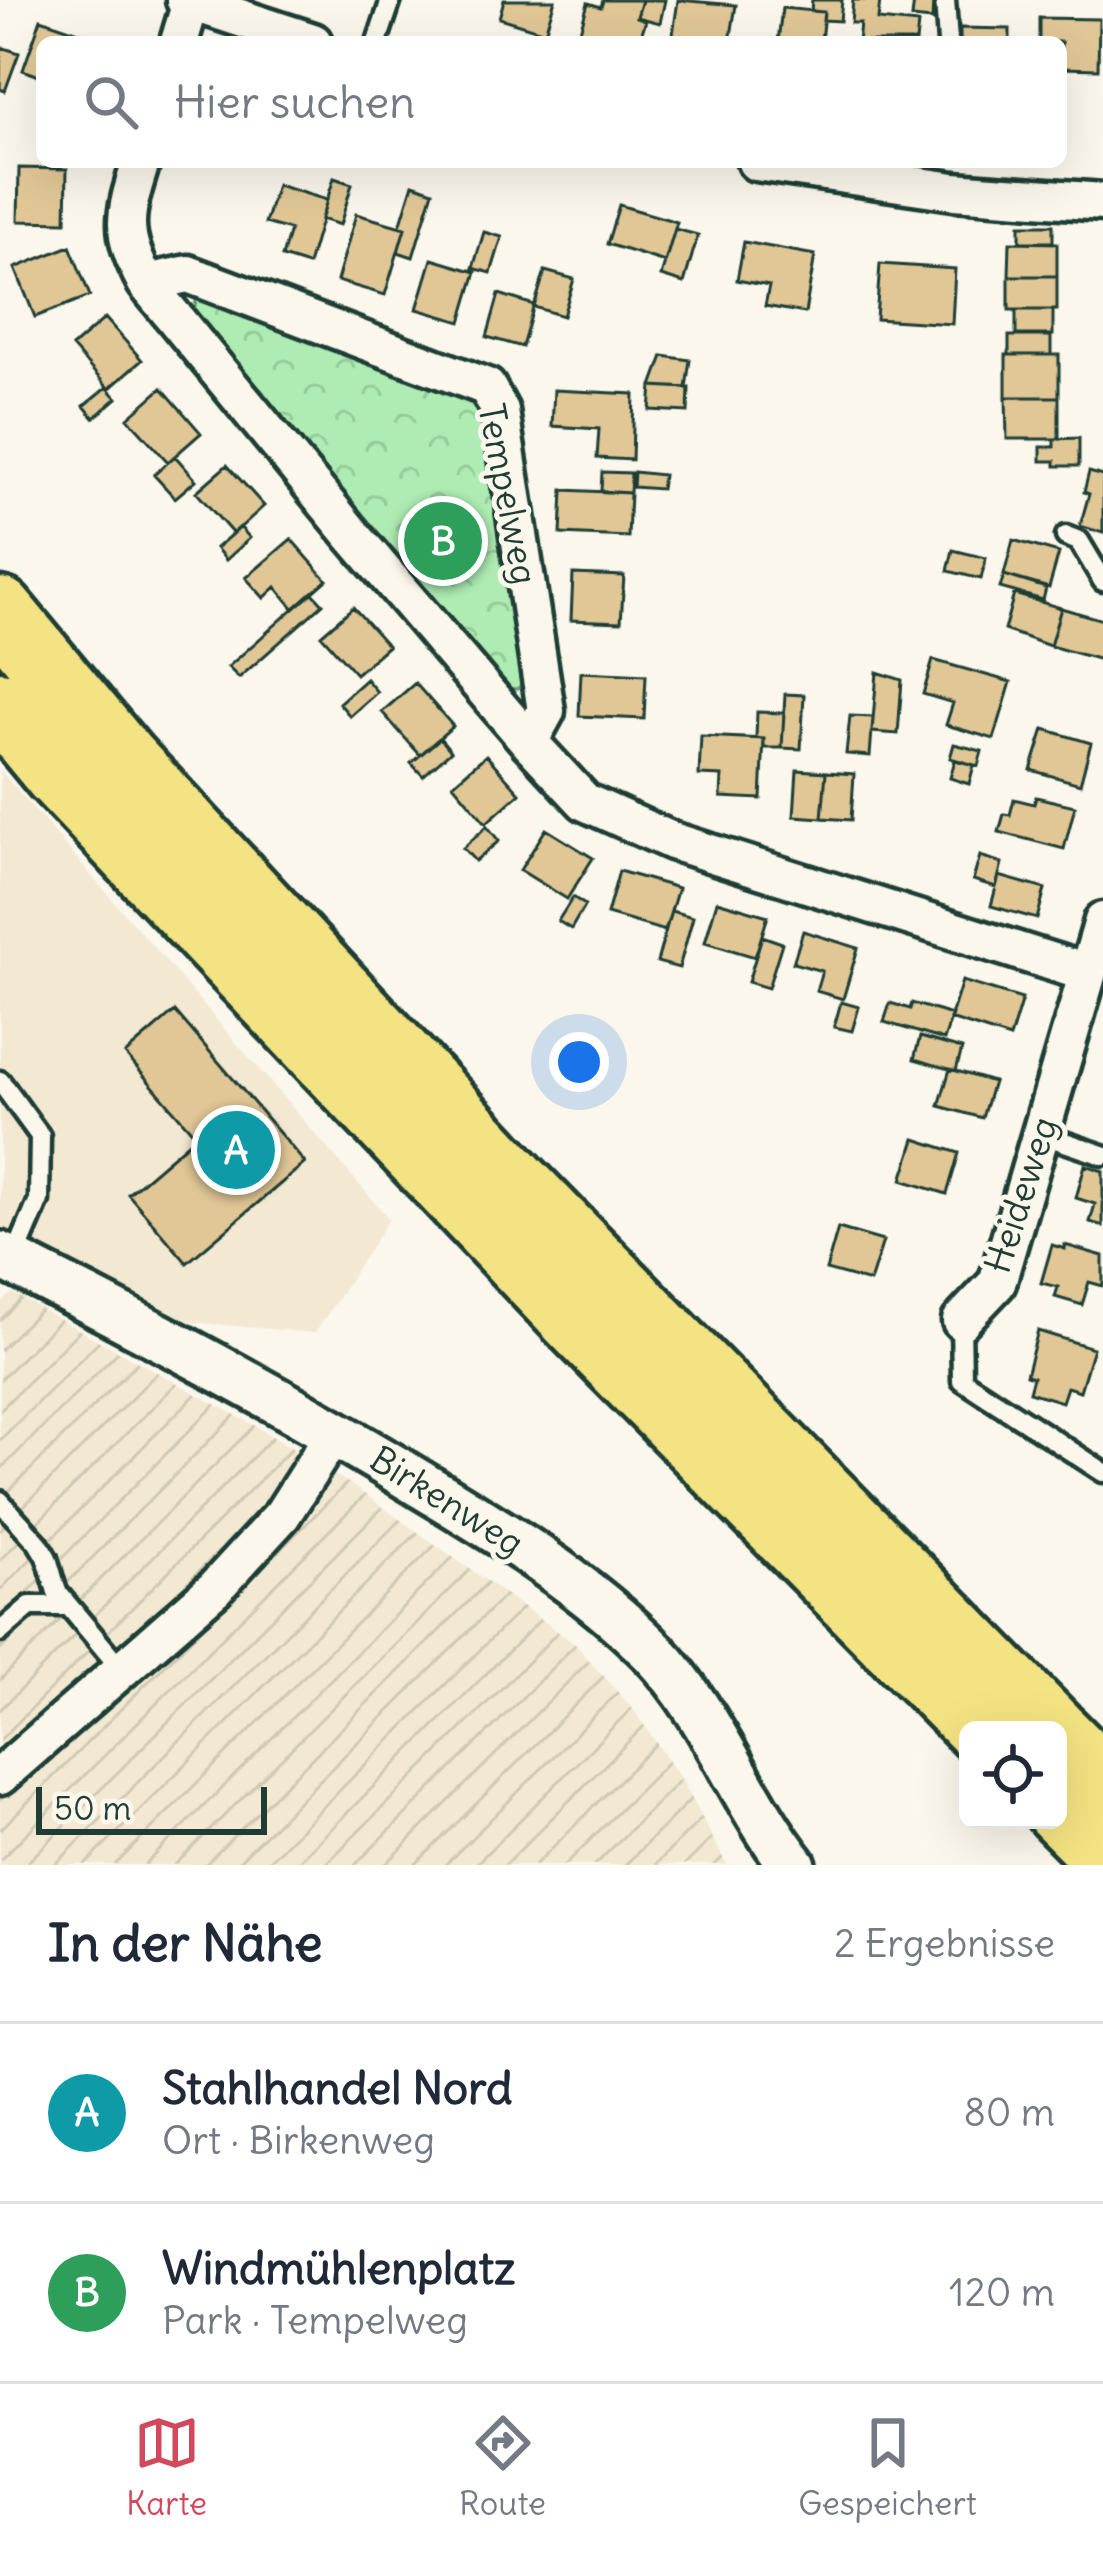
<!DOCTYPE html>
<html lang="de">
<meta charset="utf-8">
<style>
:root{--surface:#fff;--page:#f2f2f3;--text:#1f2937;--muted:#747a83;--line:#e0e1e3;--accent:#d1495b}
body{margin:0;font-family:Delius,sans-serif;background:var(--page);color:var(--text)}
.controls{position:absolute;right:36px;bottom:36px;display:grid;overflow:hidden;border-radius:18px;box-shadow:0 12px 48px #0002}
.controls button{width:108px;height:108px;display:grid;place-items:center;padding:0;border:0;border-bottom:3px solid var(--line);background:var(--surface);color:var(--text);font:60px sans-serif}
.scale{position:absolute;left:36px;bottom:30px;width:231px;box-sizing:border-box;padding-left:12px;border:6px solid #1f3d34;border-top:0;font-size:33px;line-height:42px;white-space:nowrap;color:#1f3d34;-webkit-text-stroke:9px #fbf7ec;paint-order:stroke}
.you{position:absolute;left:579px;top:1062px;width:42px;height:42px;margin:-30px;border:9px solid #fff;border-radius:50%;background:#1a73e8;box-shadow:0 0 0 18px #1a73e833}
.badge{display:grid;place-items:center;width:78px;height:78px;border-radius:50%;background:var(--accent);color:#fff;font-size:39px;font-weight:700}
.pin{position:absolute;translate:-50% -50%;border:6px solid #fff;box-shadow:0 3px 12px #0006}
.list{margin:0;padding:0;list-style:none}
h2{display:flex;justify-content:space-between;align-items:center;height:156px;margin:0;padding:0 48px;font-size:51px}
h2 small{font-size:39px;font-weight:400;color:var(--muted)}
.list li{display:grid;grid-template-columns:78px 1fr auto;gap:36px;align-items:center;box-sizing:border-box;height:180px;padding:0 48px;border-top:3px solid var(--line)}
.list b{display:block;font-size:45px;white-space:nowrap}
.list p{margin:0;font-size:39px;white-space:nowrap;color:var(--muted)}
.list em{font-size:39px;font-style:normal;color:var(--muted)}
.icon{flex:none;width:66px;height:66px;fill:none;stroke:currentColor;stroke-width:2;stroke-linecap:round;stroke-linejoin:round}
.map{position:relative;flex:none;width:1103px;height:1865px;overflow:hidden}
.search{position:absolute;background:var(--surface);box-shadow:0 12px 48px #0002;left:36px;right:36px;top:36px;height:132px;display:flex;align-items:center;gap:30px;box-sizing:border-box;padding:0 42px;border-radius:18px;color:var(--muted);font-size:45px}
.sheet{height:516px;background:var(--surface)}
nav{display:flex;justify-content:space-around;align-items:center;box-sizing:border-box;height:168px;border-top:3px solid var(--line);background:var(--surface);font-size:33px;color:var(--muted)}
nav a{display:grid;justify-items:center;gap:6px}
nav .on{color:var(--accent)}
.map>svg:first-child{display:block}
.built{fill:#f3e9d2}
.industrial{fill:url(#industrial-furrows)}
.forest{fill:url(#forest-crowns);stroke:#669474;stroke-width:3}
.building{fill:#e1c796;stroke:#1f3d34;stroke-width:3}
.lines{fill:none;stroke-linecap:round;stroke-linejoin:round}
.service-casing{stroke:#1f3d34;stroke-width:27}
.minor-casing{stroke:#1f3d34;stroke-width:45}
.tertiary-casing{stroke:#1f3d34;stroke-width:54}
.motorway-casing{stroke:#1f3d34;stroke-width:75}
.service{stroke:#fbf7ec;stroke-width:18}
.minor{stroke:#fbf7ec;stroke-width:36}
.tertiary{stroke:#fbf7ec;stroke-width:45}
.motorway{stroke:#f4e382;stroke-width:66}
.labels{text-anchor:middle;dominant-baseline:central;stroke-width:10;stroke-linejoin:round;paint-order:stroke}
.street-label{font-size:36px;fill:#1f3d34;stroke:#fbf7ec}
</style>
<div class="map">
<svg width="1103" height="1865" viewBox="0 0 1103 1865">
<defs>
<pattern id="industrial-furrows" width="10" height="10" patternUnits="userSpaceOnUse" patternTransform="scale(3)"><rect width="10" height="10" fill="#f3e9d2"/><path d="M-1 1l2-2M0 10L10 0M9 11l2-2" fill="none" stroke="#d0c9b5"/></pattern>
<pattern id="forest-crowns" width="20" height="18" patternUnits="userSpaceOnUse" patternTransform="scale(3)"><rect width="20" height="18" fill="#aeecb4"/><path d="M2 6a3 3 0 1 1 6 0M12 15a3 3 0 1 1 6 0" fill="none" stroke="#95cb9b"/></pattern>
</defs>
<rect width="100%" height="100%" fill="#fbf7ec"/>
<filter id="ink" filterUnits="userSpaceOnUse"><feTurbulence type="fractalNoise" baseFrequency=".00833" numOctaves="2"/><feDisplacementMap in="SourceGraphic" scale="24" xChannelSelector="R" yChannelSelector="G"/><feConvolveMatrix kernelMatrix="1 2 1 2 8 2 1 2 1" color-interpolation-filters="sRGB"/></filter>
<g filter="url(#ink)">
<path class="built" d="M0 770 389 1219 315 1333 191 1322 0 1226Z"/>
<path class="industrial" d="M12 1293 259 1428 353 1486 574 1643 633 1709 683 1782 727 1865H0V1304Z"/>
<path class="forest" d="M197 296 474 393 485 409 524 684 517 689 506 688 193 316Z"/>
<path class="building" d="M504 0H555L545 32 499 18Z
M603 0H642L637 17 646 20 639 42 577 41 588 3 601 7Z
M642 0H665L660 23 637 17Z
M678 0 736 5 730 42 672 41Z
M812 0H842L840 21 823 20 824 12 811 11Z
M853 0H880L878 20 918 24 916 42H858L860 23H851Z
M914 0H933L932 20 912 18Z
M782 8 824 12 821 42H778Z
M1039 18 1099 19 1098 69 1061 68V42H1039Z
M41 19 105 41V42H42V77L23 70Z
M960 28 1010 29V42H960Z
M1 47 19 53 5 91 0 89Z
M19 168 67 169 66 222 18 221Z
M334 178 352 184 340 225 321 219Z
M413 184 433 191 413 257 398 252 405 228 400 226Z
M277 185 327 200 308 265 282 257 290 230 265 223Z
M619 205 677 222 665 262 607 244Z
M356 214 405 228 385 295 337 281Z
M1020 225H1053V242H1020Z
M675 229 698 235 684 283 661 276Z
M484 232 502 237 491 273 473 268Z
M744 242 815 255 805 313 765 306 769 286 737 280Z
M1010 242 1057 243V276H1009Z
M70 246 90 296 35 317 15 268Z
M432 259 476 272 461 322 417 309Z
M880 264 955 269 952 324 876 319Z
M545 271 574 279 563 316 534 307Z
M1009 276H1057V310H1009Z
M499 294 534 305 522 347 487 337Z
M1016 310H1053V335H1016Z
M105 318 142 360 109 389 72 347Z
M1009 336H1051V355H1009Z
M1006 355H1059V397H1006Z
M663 356 690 360 686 388 652 386Z
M652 386 689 388 688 412 650 410Z
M107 387 117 398 94 418 84 406Z
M162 388 201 433 168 462 128 418Z
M554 390 634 394 632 460 597 458 599 429 552 426Z
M1006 397H1059V439H1007Z
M1079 438V466H1055V461H1041V447H1054V439Z
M175 456 196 480 175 498 154 475Z
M227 465 264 506 233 534 196 492Z
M602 472 631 473 630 493 601 491Z
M634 472 663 475 661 489 633 487Z
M1089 472 1103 476V533L1080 526 1089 494 1084 492Z
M563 490 630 493 628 537 561 534Z
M240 527 250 538 226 560 216 548Z
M291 539 327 580 294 609 276 587 264 598 246 578Z
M1013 540 1059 553 1049 588 1004 575Z
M953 550 986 558 981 579 948 571Z
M573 574 624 576 621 622 571 620Z
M1004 575 1046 588 1043 600 1000 588Z
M312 592 323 604 239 678 228 667Z
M1014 594 1061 608 1050 646 1004 630Z
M353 607 388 646 356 674 321 635Z
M1061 608 1103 620 1101 660 1050 646Z
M933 660 1011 682 994 739 946 725 953 703 923 694Z
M581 672 646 675 644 719 579 716Z
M877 672 902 680 898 734 872 732Z
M366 679 377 692 350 716 339 703Z
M415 683 453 726 420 755 382 712Z
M785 694 804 695 801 749 782 748Z
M757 712 784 713 782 748H764V739L756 738Z
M850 716 873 717 870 756 846 754Z
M1044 729 1091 743 1080 784 1031 770Z
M701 736 764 739 761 799 721 797 722 776 699 775Z
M440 738 451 751 423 776 411 763Z
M954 744 982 751 978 766 950 758Z
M486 755 520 793 486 823 453 784Z
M955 760 974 765 969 784 950 778Z
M797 770 826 772 822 818 794 816Z
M826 772 854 774 851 820 822 818Z
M1036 797 1075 806 1064 849 999 832 1004 814 1010 815 1014 799 1034 804Z
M487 826 499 841 475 861 463 848Z
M546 829 593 858 567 899 520 870Z
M980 856 1002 863 996 887 973 880Z
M619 871 678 888 665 931 607 914Z
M999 876 1045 889 1037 919 991 906Z
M573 897 585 905 571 929 558 921Z
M717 901 768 916 755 957 705 942Z
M671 911 693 917 679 968 657 962Z
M803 931 858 948 843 999 816 991 822 971 793 963Z
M762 936 782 943 768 988 748 982Z
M962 981 1022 999 1010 1038 950 1019Z
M841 1002 859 1007 852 1031 834 1027Z
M890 1003 910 1009 912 1003 952 1015 944 1040 884 1022Z
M175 1011 305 1163 187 1263 128 1194 196 1136 125 1054Z
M920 1037 962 1049 956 1071 914 1059Z
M950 1069 993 1082 982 1118 939 1106Z
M915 1139 959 1153 947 1194 902 1180Z
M1085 1165 1103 1171V1226L1090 1222 1095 1204 1076 1198Z
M838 1228 883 1241 870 1282 826 1270Z
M1052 1245 1065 1249V1245L1103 1256V1286L1089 1282 1082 1305 1055 1297 1058 1287 1041 1283Z
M1038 1331 1093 1348 1080 1391 1067 1387 1062 1402 1029 1392 1033 1377 1026 1375Z"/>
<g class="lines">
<defs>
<path id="service" d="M945 0 948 42
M377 42 391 0
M1066 536 1079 541 1103 581
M0 1081 40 1136 39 1200 13 1261
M1041 1134 1103 1155
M961 1321 962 1380 1103 1472
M0 1501 38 1543 47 1558 57 1592 123 1671
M0 1632 30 1606H67"/>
<path id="minor" d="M185 0 313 42
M179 42 191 2
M141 162C124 216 119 231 146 283L350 532 529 742 585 802 672 841 1087 973
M756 162 954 191 1103 202
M146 283 188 274 487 387 500 411 546 711 529 742
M961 1321 997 1283 1103 921
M0 1776 215 1588 282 1515 335 1432"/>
<path id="tertiary" d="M0 1255C142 1326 281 1399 417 1482 500 1532 584 1582 653 1652 712 1713 741 1799 793 1865"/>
<path id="motorway" d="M0 611 124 760 518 1184 1053 1730
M0 705 57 774 576 1322 980 1730
M1058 1735 1103 1780
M1058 1809 1103 1854"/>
</defs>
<use href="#service" class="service-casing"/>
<use href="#minor" class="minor-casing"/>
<use href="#tertiary" class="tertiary-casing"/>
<use href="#motorway" class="motorway-casing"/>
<use href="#service" class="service"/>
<use href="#minor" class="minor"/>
<use href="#tertiary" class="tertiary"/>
<use href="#motorway" class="motorway"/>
</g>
</g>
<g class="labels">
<g class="street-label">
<text transform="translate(508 494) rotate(79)">Tempelweg</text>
<text transform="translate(1021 1195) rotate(-72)">Heideweg</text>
<text transform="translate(447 1501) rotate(32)">Birkenweg</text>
</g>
</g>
</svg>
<div class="controls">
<button><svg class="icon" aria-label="locate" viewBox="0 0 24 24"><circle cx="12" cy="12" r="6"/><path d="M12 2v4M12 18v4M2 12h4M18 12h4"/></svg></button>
</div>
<div class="scale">50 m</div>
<div class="you"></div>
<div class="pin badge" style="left:236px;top:1150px;background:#0f9aa8">A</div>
<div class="pin badge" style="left:443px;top:541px;background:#2e9e5b">B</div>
<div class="search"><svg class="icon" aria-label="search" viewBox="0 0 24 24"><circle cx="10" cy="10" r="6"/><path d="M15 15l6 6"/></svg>Hier suchen</div>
</div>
<section class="sheet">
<h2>In der Nähe<small>2 Ergebnisse</small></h2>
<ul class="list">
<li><span class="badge" style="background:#0f9aa8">A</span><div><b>Stahlhandel Nord</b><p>Ort · Birkenweg</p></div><em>80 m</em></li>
<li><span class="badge" style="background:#2e9e5b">B</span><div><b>Windmühlenplatz</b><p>Park · Tempelweg</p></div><em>120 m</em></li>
</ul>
</section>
<nav>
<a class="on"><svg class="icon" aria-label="map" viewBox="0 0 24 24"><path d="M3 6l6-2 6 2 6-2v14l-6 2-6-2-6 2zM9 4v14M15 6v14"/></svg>Karte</a>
<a><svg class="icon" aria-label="directions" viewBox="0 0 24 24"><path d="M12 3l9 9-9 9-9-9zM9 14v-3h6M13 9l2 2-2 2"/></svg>Route</a>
<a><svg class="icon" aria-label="saved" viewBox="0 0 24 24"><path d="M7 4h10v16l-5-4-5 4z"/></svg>Gespeichert</a>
</nav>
